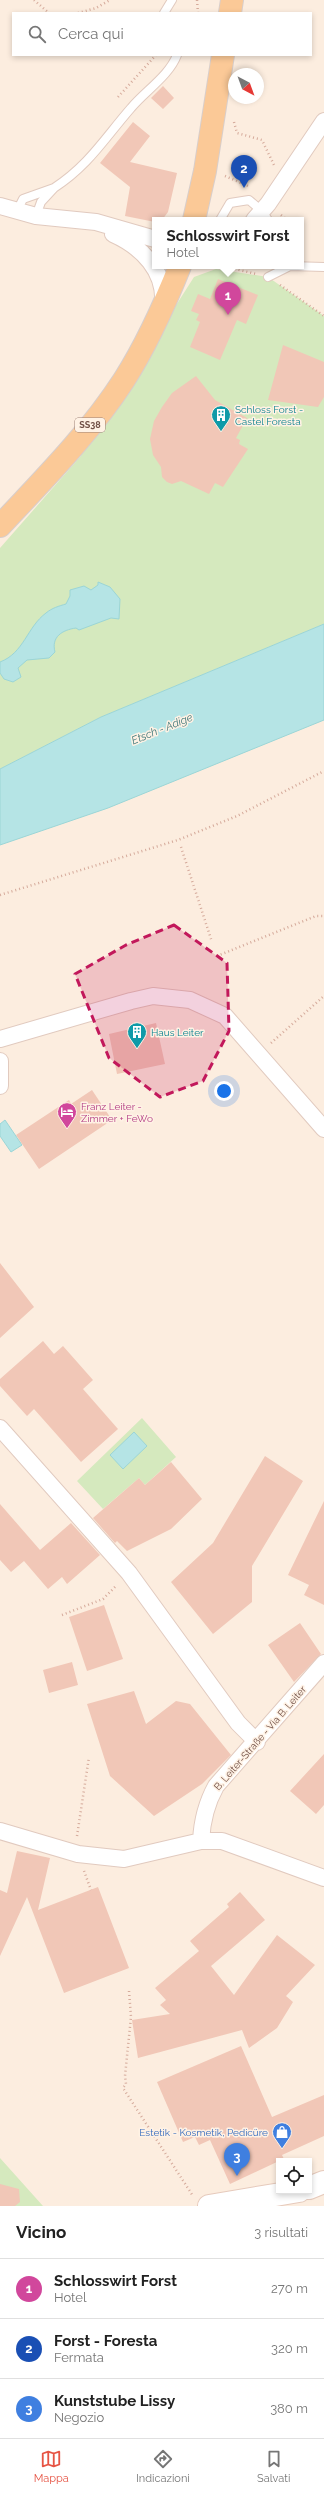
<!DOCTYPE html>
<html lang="it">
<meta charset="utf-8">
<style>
:root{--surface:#fff;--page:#f2f2f2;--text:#222;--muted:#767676;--line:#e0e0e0;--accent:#e65444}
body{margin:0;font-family:Raleway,sans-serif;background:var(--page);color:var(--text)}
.controls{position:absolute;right:12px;bottom:12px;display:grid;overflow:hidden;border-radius:0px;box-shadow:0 2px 6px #0003}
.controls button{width:36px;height:36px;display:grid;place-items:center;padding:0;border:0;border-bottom:1px solid var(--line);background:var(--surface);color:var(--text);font:20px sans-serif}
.compass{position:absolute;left:228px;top:68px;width:36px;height:36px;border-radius:50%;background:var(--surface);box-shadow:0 2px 6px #0003;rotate:139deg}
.you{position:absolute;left:224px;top:1091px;width:14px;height:14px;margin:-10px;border:3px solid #fff;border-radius:50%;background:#1a73e8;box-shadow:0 0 0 6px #1a73e833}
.badge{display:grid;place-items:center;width:26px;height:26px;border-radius:50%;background:var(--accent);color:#fff;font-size:13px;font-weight:700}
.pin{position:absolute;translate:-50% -33px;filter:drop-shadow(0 1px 2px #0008)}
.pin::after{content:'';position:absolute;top:21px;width:14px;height:12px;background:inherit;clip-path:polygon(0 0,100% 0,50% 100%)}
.popup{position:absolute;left:152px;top:217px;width:152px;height:52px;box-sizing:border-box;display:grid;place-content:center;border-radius:0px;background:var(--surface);filter:drop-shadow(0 1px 3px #0005);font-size:13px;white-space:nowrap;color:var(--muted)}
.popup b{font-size:15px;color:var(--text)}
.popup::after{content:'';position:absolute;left:50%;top:100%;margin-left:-8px;border:8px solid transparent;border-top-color:var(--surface)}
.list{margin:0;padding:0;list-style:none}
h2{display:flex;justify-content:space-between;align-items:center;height:52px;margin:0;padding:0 16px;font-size:17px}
h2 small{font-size:13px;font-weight:400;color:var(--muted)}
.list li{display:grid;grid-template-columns:26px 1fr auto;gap:12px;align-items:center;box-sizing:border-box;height:60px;padding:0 16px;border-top:1px solid var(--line)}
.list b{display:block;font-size:15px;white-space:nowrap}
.list p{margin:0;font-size:13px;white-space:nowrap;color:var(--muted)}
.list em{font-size:13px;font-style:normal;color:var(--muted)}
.icon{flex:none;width:22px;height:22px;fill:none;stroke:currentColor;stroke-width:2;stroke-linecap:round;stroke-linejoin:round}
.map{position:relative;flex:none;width:324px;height:2206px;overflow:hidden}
.search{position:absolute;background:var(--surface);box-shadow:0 2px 6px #0003;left:12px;right:12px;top:12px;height:44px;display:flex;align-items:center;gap:10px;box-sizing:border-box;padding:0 14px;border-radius:0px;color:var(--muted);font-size:15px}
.sheet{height:232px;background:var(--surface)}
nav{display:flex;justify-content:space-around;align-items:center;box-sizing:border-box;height:56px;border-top:1px solid var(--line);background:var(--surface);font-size:11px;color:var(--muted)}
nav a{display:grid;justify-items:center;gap:2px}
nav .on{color:var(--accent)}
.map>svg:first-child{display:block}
.green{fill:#d5e9be}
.water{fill:#b5e4e5;stroke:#9bd5d6}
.building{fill:#f1c7b7}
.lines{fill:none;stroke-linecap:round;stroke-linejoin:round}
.service-casing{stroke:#e1cabf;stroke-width:10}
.minor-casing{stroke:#e1cabf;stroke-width:18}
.secondary-casing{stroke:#e6cabc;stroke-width:24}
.primary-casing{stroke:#d8cecb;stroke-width:24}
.path{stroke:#d5aa9b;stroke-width:2.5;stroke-dasharray:1 3;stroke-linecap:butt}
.service{stroke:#fff;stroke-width:8}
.minor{stroke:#fff;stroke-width:16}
.secondary{stroke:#fff;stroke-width:22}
.primary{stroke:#fbc997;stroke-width:22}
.marked{fill:#c2185b;fill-opacity:0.2;stroke:#c2185b;stroke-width:3;stroke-dasharray:8 5;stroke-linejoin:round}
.labels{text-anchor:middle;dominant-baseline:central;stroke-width:3;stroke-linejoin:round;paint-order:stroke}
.shield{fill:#fff2e5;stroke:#9c8176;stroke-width:1}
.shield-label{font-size:9px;font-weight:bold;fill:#725147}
.culture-label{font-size:10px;fill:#0d838f;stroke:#fff2e5;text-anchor:start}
.hotel-label{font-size:10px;fill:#b23c85;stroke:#fff2e5;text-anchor:start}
.street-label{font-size:10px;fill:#725147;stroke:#fff2e5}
.shop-label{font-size:10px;fill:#366cbe;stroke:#fff2e5;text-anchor:end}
.water-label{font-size:11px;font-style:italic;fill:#3c7678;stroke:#fff2e5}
</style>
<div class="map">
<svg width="324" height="2206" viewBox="0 0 324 2206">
<rect width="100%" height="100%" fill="#fceddf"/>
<path class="green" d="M216 269 268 277 324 316V624L101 717 0 769V548L80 457 134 383 166 321 194 277Z
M142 1418 176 1457 145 1485 139 1478 103 1509 77 1481Z
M0 2158 43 2206H0Z"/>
<path class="water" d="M98 582 110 587 120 599 119 619 111 618 79 630 76 628C62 630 51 637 55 652L49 658 27 660 18 668 21 677 13 682 4 679 0 673V662C24 653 27 627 46 613 52 608 59 606 66 604L70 596V590L84 586 91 590 98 585Z
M324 624V720L108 808 0 845V769L101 717Z
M5 1120 22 1145 11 1152 0 1136V1124Z
M134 1432 147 1446 123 1469 110 1455Z"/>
<path class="building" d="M163 86 174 98 163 109 151 98Z
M133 122 150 136 130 162 177 173 168 212 162 220H155V222L125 216 130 187 100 163Z
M218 279 258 295 246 324 237 320 220 360 190 347 200 322 196 320 199 314 191 311 198 294 210 299Z
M283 345 324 362V397L318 407 268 400Z
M196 376 215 400 247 418 236 438 240 440 239 444 248 449 223 487 215 483 209 494 181 481 172 484 167 482 162 477 161 467 153 455 150 439 154 421 162 407 172 393Z
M156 1023 165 1064 117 1074 109 1034Z
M92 1090 112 1120 39 1169 16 1135 69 1100 71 1104Z
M0 1263 34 1307 0 1338Z
M43 1341 54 1354 63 1346 93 1380 83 1389 118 1429 81 1462 34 1409 27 1416 0 1386V1379Z
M265 1456 303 1481 252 1566V1602L213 1634 171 1582 213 1543Z
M171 1462 202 1499 171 1529 127 1551 117 1541 115 1543 93 1518 139 1478 145 1485Z
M324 1501V1605L304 1595 309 1585 288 1575Z
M0 1504 40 1550 71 1523 100 1555 67 1584 62 1577 48 1589 24 1561 11 1572 0 1560Z
M104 1605 123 1659 87 1671 69 1617Z
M300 1623 321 1654 294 1682 268 1645Z
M72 1662 78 1685 49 1693 43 1670Z
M134 1691 146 1724 176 1701 190 1704 231 1755 202 1784 154 1816 110 1776 87 1704Z
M324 1754V1805L316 1814 290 1791Z
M17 1851 50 1858 38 1910 98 1887 129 1968 64 1993 27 1897 0 1956V1890L7 1893Z
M240 1892 265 1920 211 1966 234 1995 277 1935 315 1965 286 1996 293 2002 277 2028 249 2048 242 2030 138 2058 132 2020 170 2014 160 2005 166 2000 155 1988 199 1951 190 1941 229 1907 227 1904Z
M241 2046 272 2117 324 2095V2136L282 2155 285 2161H279L230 2184 210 2140 199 2145 195 2137 183 2142 157 2082Z
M0 2184 19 2189 20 2202 15 2206H0Z"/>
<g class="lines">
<defs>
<path id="service" d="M164 13 172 0
M54 188C89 165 104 139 131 108 145 91 169 76 177 55
M17 211 23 199 54 188 41 202 36 216
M220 220 230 203 249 200 262 211 268 220
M268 277 290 266 324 267"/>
<path id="minor" d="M0 206 36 216 96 222 155 239
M254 220 268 204 324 121
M113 234C142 247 166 271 163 305
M0 1039 131 1001 153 996 190 1000 225 1016 324 1129
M0 1061V1086
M0 1428 129 1573 238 1723 257 1742
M0 1831 78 1854 124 1859 201 1841H222L324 1878
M201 1841C202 1820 206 1804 216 1786L324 1663"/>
<path id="secondary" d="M309 2188 324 2182
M209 2206 299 2191"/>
<path id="primary" d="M230 13 232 0
M194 220 205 171 223 55
M0 526C43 480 89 434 124 380 147 344 164 306 180 266"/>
</defs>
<use href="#service" class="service-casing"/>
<use href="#minor" class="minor-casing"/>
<use href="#secondary" class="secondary-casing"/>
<use href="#primary" class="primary-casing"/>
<path class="path" d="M34 0 49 13
M197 0 198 13
M78 13 96 8 110 0
M118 97 156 55
M234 122 237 133 262 140 274 165
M225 176 248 186
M281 215 287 220
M223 266 256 274
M280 285 324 316
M181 847 212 942
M0 895 178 840 237 816 324 771
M217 956 316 916H324
M271 1043 324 996
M62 1615 103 1599 117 1585
M77 1836 89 1757
M84 1871 91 1890
M129 1991 131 2017 125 2076 126 2084 123 2088 193 2196"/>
<use href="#service" class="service"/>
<use href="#minor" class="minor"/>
<use href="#secondary" class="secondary"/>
<use href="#primary" class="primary"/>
</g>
<path class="marked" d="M174 925 227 963 229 1031 203 1081 160 1097 109 1058 75 974 126 945Z"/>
<defs>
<symbol id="building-pin" viewBox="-11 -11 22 30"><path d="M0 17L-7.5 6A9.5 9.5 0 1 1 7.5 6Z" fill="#0f9aa8" stroke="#fff2e5"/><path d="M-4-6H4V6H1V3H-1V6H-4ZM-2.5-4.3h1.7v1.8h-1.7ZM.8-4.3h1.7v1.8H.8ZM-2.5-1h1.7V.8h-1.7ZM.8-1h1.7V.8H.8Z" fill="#fff"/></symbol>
<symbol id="hotel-pin" viewBox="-11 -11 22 30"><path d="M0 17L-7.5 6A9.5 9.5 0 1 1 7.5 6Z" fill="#d1479c" stroke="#fff2e5"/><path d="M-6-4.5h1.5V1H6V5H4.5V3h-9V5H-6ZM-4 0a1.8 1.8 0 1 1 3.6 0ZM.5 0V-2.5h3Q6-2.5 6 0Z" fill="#fff"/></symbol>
<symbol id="shop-pin" viewBox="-11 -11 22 30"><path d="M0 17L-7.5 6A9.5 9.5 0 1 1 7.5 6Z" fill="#3f7fe0" stroke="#fff2e5"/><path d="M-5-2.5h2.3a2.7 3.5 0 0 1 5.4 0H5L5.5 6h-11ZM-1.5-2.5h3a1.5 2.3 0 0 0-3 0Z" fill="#fff"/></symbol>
</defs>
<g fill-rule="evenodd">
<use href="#building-pin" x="210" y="404" width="22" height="30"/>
<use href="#building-pin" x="126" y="1021" width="22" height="30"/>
<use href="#hotel-pin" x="56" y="1101" width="22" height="30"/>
<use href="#shop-pin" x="271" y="2121" width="22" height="30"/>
</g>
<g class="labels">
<rect class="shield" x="75" y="418" width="30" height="14" rx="3"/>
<g class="shield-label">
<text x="90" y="425">SS38</text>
</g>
<g class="culture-label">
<text x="235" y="409">Schloss Forst -<tspan x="235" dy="12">Castel Foresta</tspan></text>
<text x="151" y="1032">Haus Leiter</text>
</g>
<g class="hotel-label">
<text x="81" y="1106">Franz Leiter -<tspan x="81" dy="12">Zimmer + FeWo</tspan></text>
</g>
<g class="street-label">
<text transform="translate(260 1738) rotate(-49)">B. Leiter-Straße - Via B. Leiter</text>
</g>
<g class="shop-label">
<text x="268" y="2132">Estetik - Kosmetik, Pedicüre</text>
</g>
<g class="water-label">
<text transform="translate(162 729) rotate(-22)">Etsch - Adige</text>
</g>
</g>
</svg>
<div class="controls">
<button><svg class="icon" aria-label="locate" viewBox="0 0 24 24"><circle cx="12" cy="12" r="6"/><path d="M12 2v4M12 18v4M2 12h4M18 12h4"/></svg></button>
</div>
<svg class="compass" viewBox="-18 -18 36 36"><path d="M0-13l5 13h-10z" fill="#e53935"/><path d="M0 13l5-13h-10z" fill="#767676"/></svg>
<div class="you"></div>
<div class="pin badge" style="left:228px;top:315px;background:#d1479c">1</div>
<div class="popup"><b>Schlosswirt Forst</b>Hotel</div>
<div class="pin badge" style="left:244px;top:188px;background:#1a4fb4">2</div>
<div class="pin badge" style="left:237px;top:2176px;background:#3f7fe0">3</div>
<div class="search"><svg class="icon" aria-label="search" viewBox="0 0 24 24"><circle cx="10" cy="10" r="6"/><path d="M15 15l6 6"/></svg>Cerca qui</div>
</div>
<section class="sheet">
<h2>Vicino<small>3 risultati</small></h2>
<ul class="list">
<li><span class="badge" style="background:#d1479c">1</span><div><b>Schlosswirt Forst</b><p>Hotel</p></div><em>270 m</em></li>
<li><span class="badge" style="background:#1a4fb4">2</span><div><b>Forst - Foresta</b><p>Fermata</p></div><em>320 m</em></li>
<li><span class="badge" style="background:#3f7fe0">3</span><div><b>Kunststube Lissy</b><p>Negozio</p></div><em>380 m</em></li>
</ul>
</section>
<nav>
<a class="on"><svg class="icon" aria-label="map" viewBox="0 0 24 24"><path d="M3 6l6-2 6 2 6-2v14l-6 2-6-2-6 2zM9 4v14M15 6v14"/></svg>Mappa</a>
<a><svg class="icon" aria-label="directions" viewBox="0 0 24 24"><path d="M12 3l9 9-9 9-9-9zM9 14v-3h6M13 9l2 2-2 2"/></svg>Indicazioni</a>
<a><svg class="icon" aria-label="saved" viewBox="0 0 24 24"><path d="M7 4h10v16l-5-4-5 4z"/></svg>Salvati</a>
</nav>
